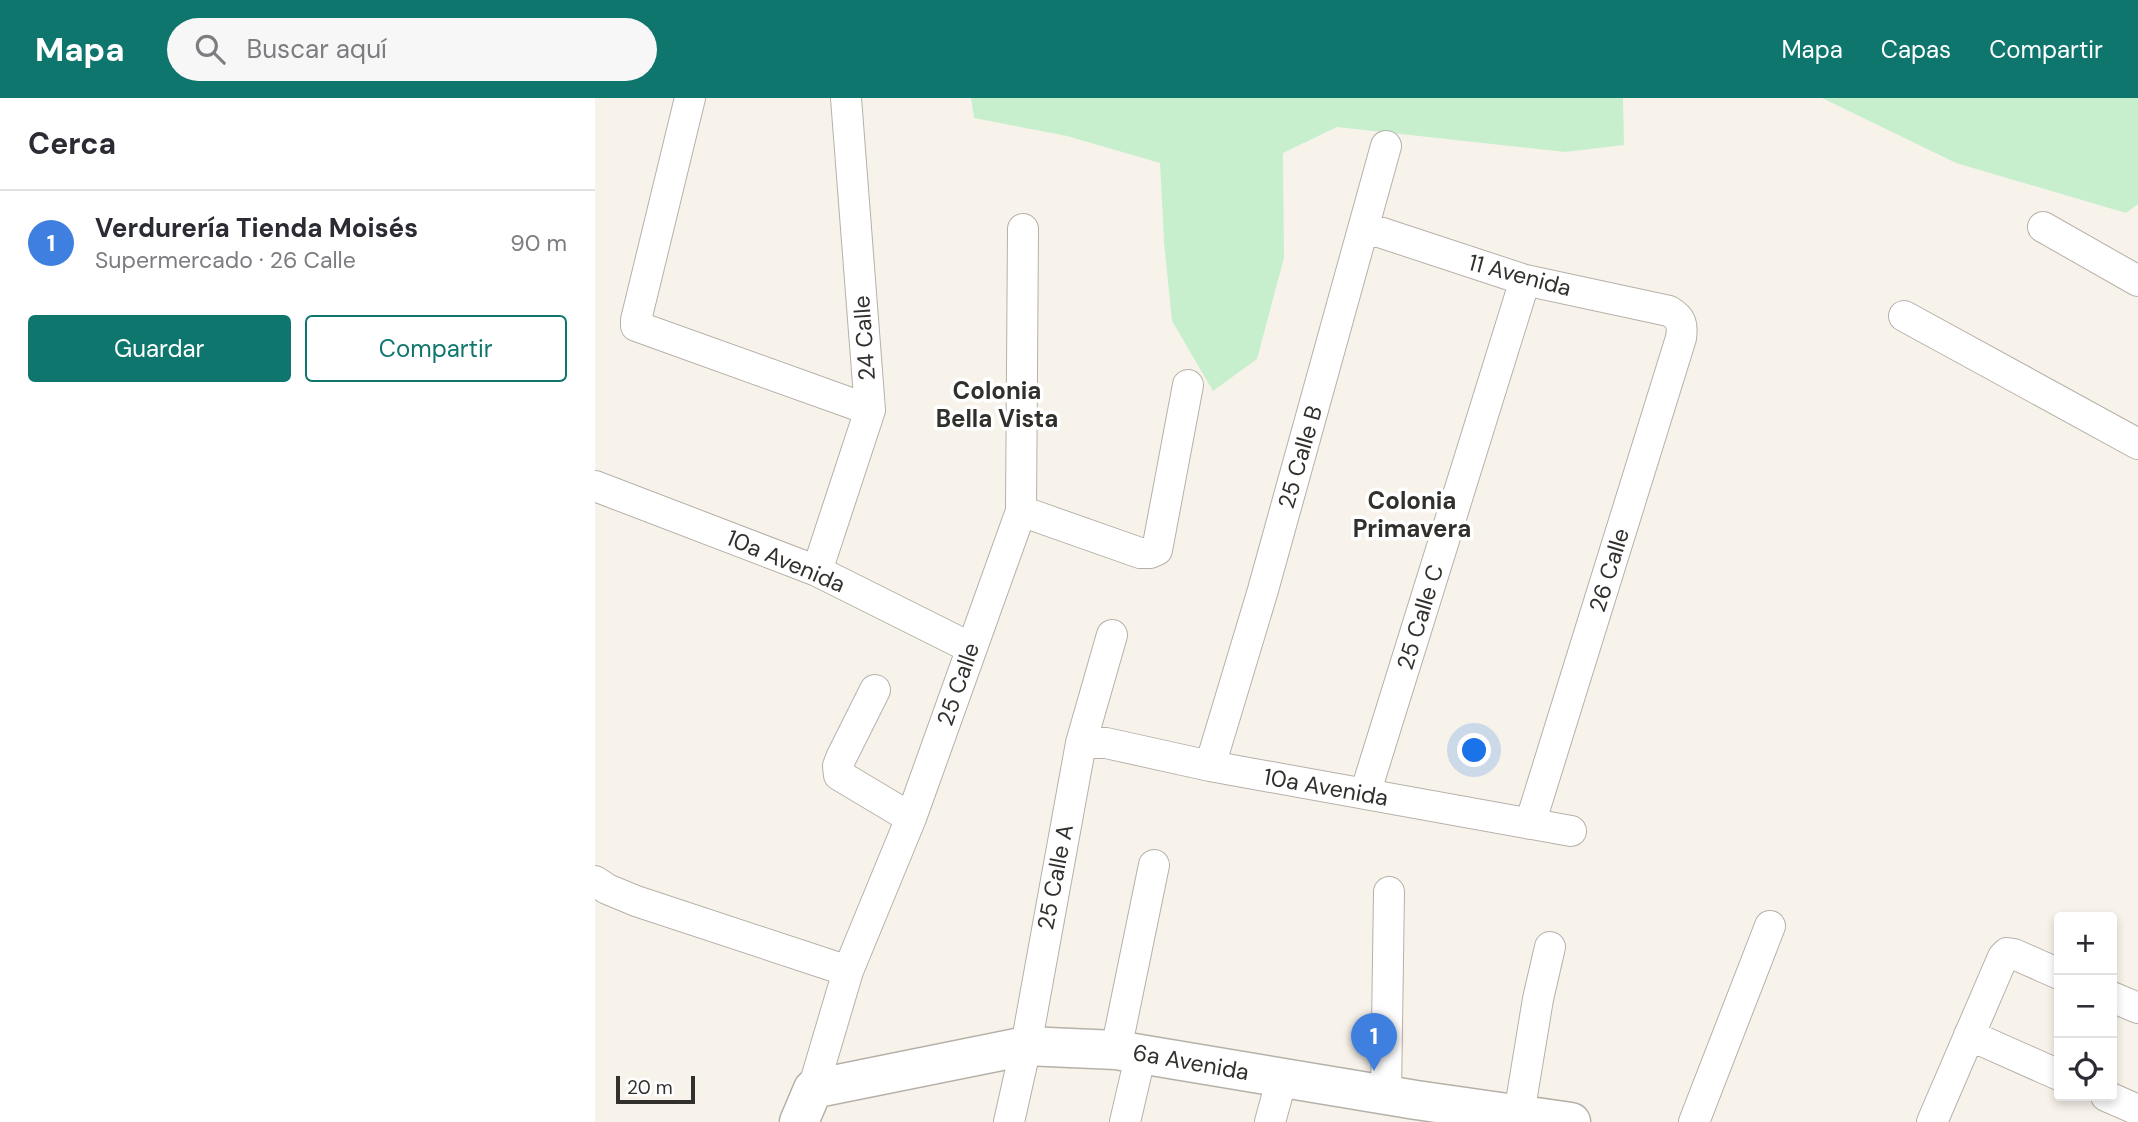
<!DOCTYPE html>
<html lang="es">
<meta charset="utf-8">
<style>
:root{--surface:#fff;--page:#f7f7f7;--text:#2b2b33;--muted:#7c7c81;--line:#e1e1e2;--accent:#0f766e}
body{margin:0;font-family:"DM Sans",sans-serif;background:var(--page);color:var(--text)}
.controls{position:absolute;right:21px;bottom:21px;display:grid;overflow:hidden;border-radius:7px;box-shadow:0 4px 10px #0003}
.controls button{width:63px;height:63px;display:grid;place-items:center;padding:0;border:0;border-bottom:2px solid var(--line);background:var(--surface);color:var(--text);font:35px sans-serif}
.scale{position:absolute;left:21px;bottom:18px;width:79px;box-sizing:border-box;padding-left:7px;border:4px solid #32302d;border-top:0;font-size:19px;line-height:24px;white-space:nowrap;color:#32302d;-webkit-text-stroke:5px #fff;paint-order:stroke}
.you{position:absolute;left:880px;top:653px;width:24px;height:24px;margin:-18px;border:5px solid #fff;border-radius:50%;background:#1a73e8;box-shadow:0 0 0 10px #1a73e833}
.badge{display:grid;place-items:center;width:46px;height:46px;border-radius:50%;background:var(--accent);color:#fff;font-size:23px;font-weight:700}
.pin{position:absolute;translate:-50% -58px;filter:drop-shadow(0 2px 4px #0008)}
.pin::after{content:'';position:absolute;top:37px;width:24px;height:21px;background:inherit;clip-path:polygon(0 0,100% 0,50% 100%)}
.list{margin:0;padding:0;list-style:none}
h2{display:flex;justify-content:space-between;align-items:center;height:91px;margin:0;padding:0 28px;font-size:30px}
h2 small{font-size:23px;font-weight:400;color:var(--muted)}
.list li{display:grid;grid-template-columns:46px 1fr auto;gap:21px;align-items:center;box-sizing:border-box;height:105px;padding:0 28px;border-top:2px solid var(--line)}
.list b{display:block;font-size:26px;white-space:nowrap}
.list p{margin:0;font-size:23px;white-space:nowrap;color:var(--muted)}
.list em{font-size:23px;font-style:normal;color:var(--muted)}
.actions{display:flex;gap:14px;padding:21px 28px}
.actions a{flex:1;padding:16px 0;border:2px solid var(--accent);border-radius:7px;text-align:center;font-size:24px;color:var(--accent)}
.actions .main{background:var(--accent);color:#fff}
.icon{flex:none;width:38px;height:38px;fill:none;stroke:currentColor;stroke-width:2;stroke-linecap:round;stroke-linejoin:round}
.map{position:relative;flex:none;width:1543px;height:1024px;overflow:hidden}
header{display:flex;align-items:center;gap:42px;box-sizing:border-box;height:98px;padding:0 35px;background:var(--accent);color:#fff}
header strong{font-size:33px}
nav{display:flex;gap:38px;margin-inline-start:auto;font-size:24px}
.search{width:490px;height:63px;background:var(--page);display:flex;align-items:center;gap:18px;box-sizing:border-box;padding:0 24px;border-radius:38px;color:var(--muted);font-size:26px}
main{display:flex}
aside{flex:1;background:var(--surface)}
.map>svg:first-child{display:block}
.green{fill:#c7efce}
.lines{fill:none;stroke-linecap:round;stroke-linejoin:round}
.street-casing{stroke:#b6b0a9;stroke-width:32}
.secondary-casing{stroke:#b6b0a9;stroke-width:41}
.street{stroke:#fff;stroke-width:30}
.secondary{stroke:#fff;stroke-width:38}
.labels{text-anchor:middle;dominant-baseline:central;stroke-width:7;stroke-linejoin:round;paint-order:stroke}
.street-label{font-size:23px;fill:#32302d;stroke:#fff}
.neighbourhood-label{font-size:24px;font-weight:bold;fill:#32302d;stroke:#fff}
</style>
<header>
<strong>Mapa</strong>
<div class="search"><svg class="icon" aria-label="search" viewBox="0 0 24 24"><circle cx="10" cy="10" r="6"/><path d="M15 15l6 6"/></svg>Buscar aquí</div>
<nav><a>Mapa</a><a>Capas</a><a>Compartir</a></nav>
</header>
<main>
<aside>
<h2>Cerca<small></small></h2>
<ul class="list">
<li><span class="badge" style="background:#3f7fe0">1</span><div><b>Verdurería Tienda Moisés</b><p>Supermercado · 26 Calle</p></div><em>90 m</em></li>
</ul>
<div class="actions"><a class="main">Guardar</a><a>Compartir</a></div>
</aside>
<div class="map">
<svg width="1543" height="1024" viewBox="0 0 1543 1024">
<rect width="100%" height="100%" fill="#f8f3ea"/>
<path class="green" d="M376 0H1028L1029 47 970 54 742 29 688 55 689 160 662 261 618 293 577 223 569 144 565 65 472 38 379 20Z
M1227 0H1543V106L1531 115 1361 65Z"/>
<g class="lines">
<defs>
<path id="street" d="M95 0 41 222V228L275 312
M769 129 930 182 1074 213C1086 220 1088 226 1086 240L935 726
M1448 129 1543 183
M1309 218 1543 346
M0 388 222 473 376 550
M426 413 545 455H555L562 452 593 287
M222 473 275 312 251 0
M280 592 246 660 243 668 244 677 316 720
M486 645H511L615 668 976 733
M615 668 668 492 791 48
M770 696 930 182
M0 783 12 791 41 803 253 873
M1517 899 1543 910
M1374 937 1464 977
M521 952 559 767
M218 991 253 873 316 720 426 413 428 131
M791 996 794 794
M1511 998 1543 1012
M924 1016 943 901 955 849
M414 1024 431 948 486 645 517 537
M530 1024 546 955
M675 1024 687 980
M1099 1024 1175 828
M1337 1024 1408 859 1412 855 1419 856 1464 876"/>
<path id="secondary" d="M204 1024 218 991 431 948 521 952 821 1002 976 1024"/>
</defs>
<use href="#street" class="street-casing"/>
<use href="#secondary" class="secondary-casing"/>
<use href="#street" class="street"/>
<use href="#secondary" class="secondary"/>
</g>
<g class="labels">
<g class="street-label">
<text transform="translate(925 177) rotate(15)">11 Avenida</text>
<text transform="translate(269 240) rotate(-94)">24 Calle</text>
<text transform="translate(705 359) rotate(-74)">25 Calle B</text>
<text transform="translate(191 463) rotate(23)">10a Avenida</text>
<text transform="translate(1014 472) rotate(-73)">26 Calle</text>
<text transform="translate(825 519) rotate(-73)">25 Calle C</text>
<text transform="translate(363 586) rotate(-71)">25 Calle</text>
<text transform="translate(731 689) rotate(10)">10a Avenida</text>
<text transform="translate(460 779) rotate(-79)">25 Calle A</text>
<text transform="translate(596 964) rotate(10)">6a Avenida</text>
</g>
<g class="neighbourhood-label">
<text x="402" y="292">Colonia<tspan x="402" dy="28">Bella Vista</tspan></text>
<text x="817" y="402">Colonia<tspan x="817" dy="28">Primavera</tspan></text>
</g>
</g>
</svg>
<div class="controls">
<button>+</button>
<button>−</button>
<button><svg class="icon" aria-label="locate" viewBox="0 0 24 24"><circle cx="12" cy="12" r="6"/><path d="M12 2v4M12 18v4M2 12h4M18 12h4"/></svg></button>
</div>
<div class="scale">20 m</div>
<div class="you"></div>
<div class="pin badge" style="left:779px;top:973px;background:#3f7fe0">1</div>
</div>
</main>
